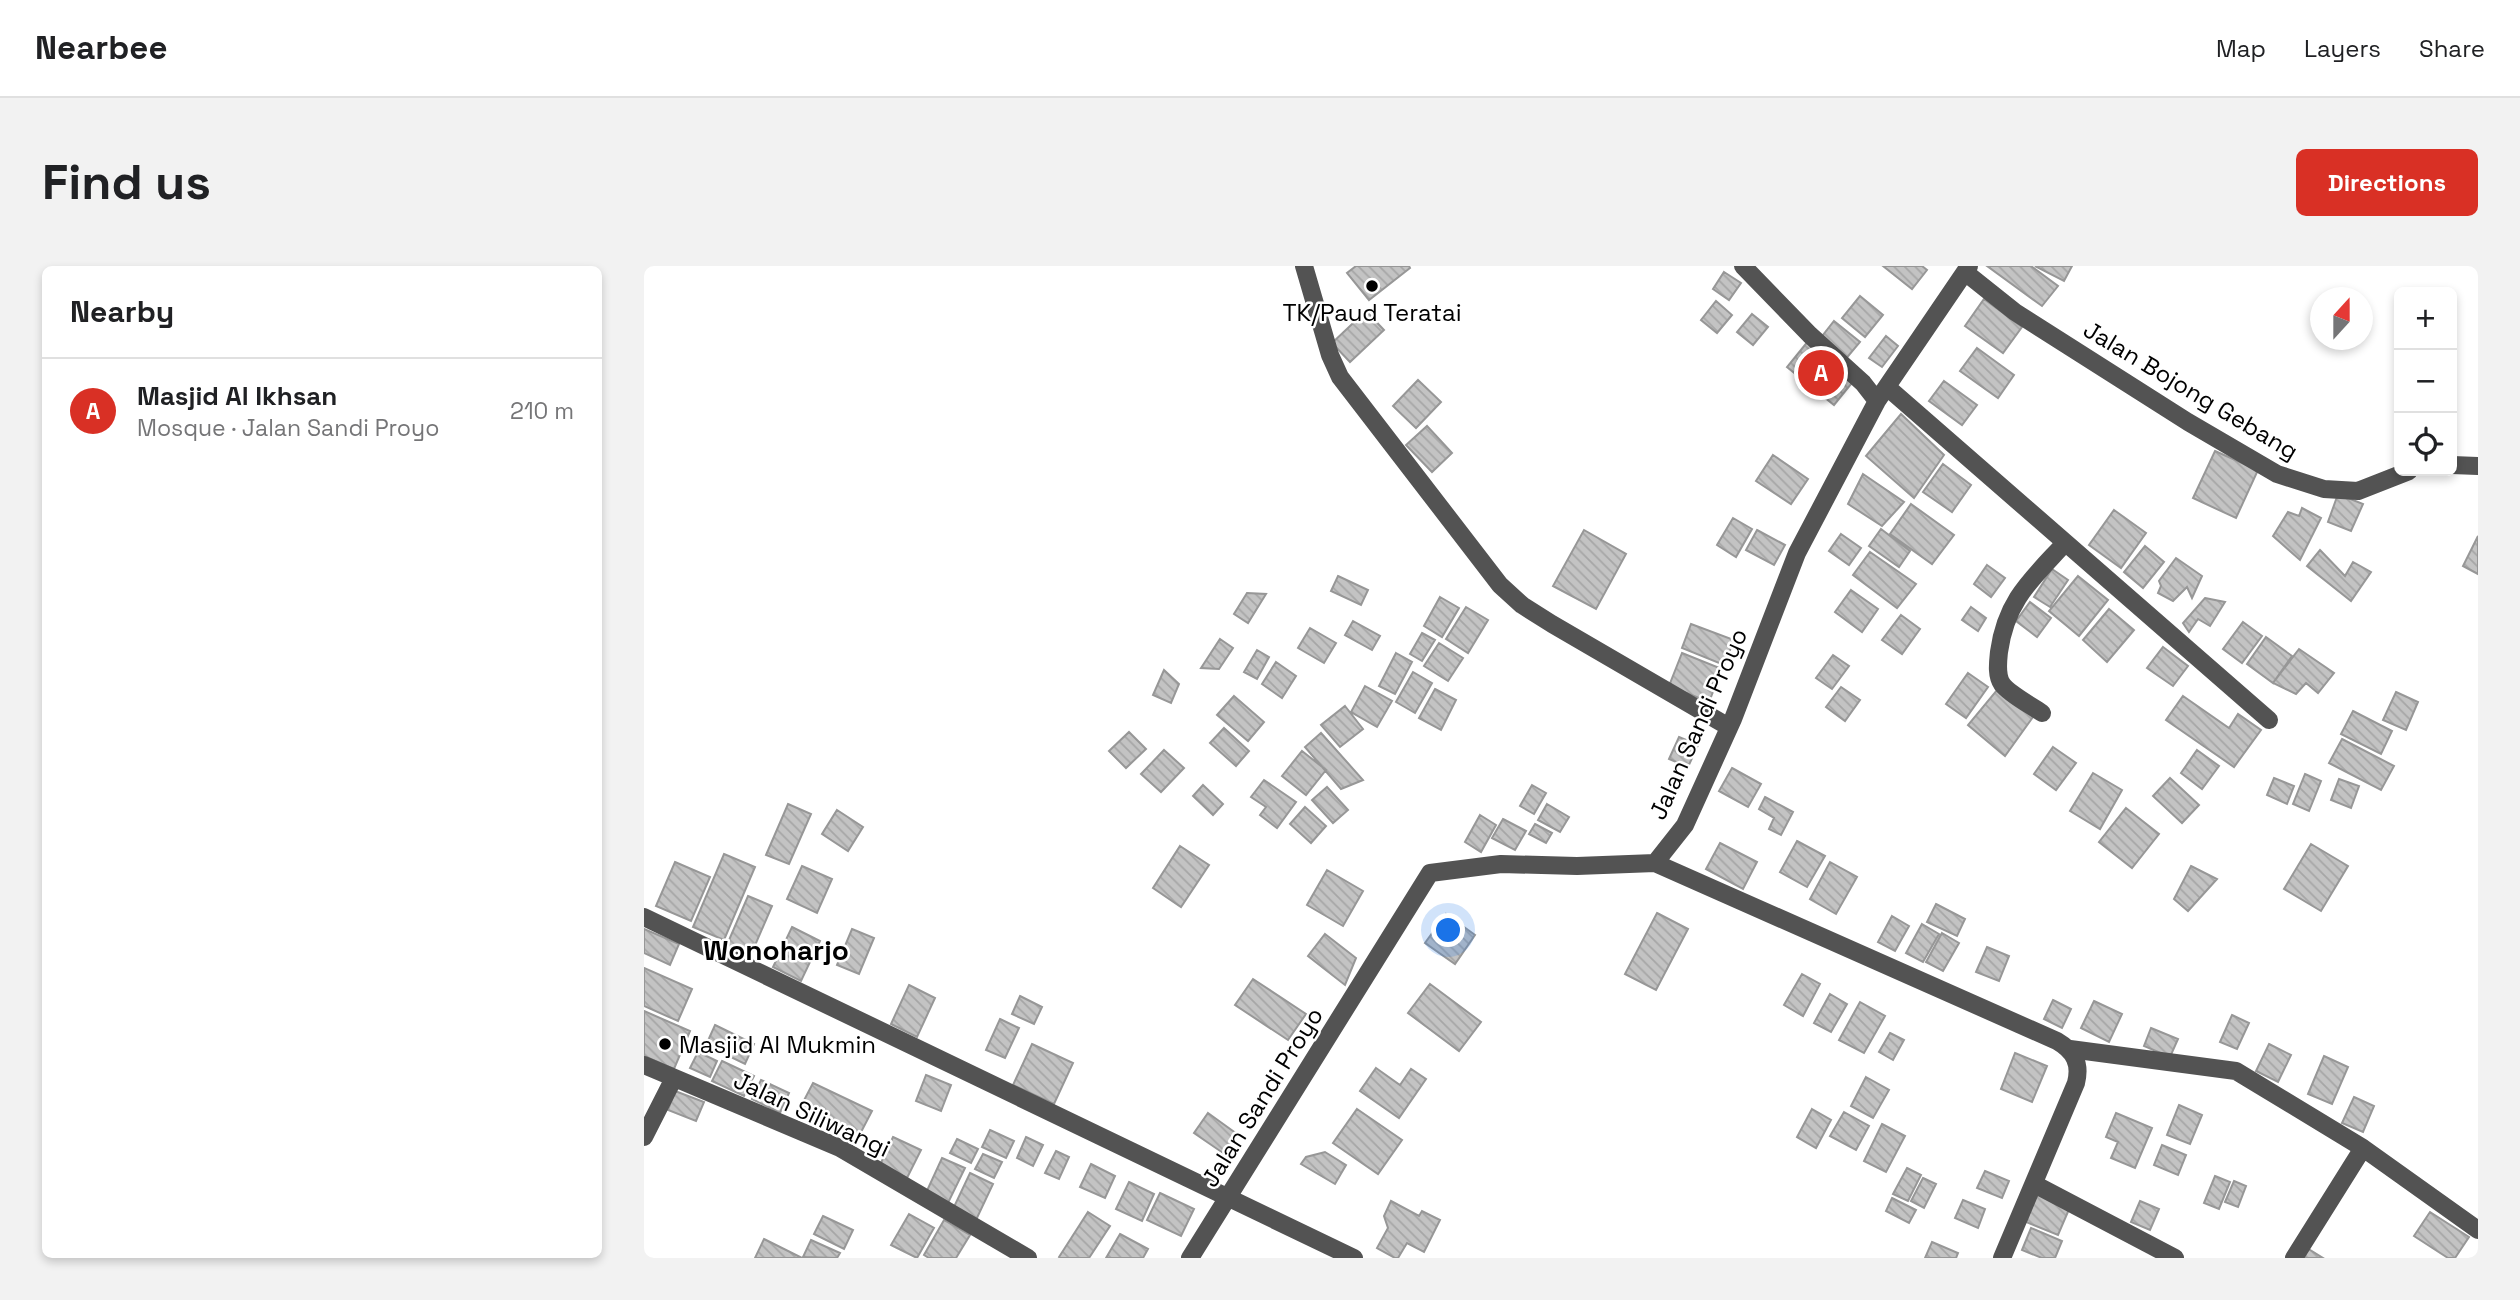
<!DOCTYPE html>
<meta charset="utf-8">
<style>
:root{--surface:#fff;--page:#f2f2f2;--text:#202124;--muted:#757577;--line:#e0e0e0;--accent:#d93025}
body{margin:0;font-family:"Space Grotesk",sans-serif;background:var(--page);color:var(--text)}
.controls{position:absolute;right:21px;top:21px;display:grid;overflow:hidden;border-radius:10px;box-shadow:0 4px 10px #0003}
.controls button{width:63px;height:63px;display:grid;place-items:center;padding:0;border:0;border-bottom:2px solid var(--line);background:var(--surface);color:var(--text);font:35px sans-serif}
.compass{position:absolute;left:1666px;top:21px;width:63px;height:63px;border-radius:50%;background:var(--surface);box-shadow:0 4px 10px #0003;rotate:21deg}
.you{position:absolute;left:805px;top:665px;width:24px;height:24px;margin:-18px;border:5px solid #fff;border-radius:50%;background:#1a73e8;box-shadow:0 0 0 10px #1a73e833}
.badge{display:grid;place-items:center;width:46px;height:46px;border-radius:50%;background:var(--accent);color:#fff;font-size:23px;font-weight:700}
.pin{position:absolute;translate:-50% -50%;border:4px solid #fff;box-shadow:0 2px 7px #0006}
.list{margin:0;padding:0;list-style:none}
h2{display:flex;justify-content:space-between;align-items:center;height:91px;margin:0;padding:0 28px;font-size:30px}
h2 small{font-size:23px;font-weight:400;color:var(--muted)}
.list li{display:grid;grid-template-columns:46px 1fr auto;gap:21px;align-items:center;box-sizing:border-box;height:105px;padding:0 28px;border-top:2px solid var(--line)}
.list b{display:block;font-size:26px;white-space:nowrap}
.list p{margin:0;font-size:23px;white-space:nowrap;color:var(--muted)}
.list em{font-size:23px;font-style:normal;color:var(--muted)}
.icon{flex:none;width:38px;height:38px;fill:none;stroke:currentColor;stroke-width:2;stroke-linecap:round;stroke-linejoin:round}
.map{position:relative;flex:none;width:1834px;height:992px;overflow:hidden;border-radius:10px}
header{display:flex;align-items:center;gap:42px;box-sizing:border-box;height:98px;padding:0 35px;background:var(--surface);border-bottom:2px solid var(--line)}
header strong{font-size:33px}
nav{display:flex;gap:38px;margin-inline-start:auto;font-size:24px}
.intro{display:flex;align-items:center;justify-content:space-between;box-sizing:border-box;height:168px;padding:0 42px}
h1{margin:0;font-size:49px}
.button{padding:18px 32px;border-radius:10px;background:var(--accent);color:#fff;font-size:24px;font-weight:700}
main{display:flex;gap:42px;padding:0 42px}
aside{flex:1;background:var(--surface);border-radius:10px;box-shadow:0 4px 10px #0003}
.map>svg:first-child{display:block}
.building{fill:url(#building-back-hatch);stroke:#979797;stroke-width:2}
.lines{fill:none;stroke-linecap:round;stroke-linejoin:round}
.minor{stroke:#535353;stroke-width:18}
.poi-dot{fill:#000;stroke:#fff;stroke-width:2.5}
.labels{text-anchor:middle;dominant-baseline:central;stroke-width:5;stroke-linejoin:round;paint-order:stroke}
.poi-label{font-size:24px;fill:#000;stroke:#fff}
.street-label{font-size:24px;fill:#000;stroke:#fff}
.quarter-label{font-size:28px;font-weight:bold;fill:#000;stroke:#fff}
</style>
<header>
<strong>Nearbee</strong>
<nav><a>Map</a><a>Layers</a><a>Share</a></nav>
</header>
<div class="intro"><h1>Find us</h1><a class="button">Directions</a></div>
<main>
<aside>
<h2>Nearby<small></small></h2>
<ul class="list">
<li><span class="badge">A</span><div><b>Masjid Al Ikhsan</b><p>Mosque · Jalan Sandi Proyo</p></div><em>210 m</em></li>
</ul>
</aside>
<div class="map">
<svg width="1834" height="992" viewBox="0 0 1834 992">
<defs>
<pattern id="building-back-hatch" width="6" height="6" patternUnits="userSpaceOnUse" patternTransform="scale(1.75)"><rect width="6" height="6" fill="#c3c3c3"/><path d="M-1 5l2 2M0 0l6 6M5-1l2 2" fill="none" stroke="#a6a6a6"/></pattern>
</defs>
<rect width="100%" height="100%" fill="#fff"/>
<path class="building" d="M712 0H765L766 2 725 34 703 7Z
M1239 0H1278L1283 4 1268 23Z
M1343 0H1387L1414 20 1398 40Z
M1391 0H1428L1420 15Z
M1080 6 1097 17 1085 34 1069 23Z
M1216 30 1239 49 1221 71 1198 52Z
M1340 33 1378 61 1359 87 1321 60Z
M1072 35 1088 49 1073 67 1057 54Z
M722 45 740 64 706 96 688 77Z
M1108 48 1124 61 1109 79 1093 66Z
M1190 55 1216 76 1200 95 1175 74Z
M1242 70 1254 80 1238 101 1225 92Z
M1165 74 1212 112 1190 139 1143 101Z
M1333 82 1370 109 1354 132 1316 105Z
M774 114 797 136 772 162 749 140Z
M1300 115 1333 139 1318 159 1285 135Z
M1257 148 1300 189 1270 232 1222 190Z
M783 160 808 187 788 206 762 179Z
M1571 185 1614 204 1592 252 1549 232Z
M1129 189 1164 213 1147 238 1112 215Z
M1299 198 1327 219 1308 246 1279 226Z
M1219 208 1260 236 1238 260 1204 238Z
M1694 228 1719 238 1707 265 1684 256Z
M1267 238 1310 269 1288 298 1246 268Z
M1658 242 1677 252 1656 294 1629 270 1644 246 1655 250Z
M1470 244 1502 267 1477 302 1445 279Z
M1089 252 1108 263 1092 291 1073 279Z
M1237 263 1266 285 1255 301 1225 280Z
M940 264 982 288 952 343 909 320Z
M1113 264 1141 279 1130 299 1102 284Z
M1197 268 1217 282 1205 299 1185 285Z
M1834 270V308L1819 300Z
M1501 280 1520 296 1499 322 1480 306Z
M1676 284 1701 310 1709 296 1727 306 1707 335 1663 300Z
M1226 286 1272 318 1253 342 1209 309Z
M1532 292 1558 310 1548 332 1543 321 1529 335 1514 327 1517 320 1515 315Z
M1343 299 1361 312 1347 331 1330 318Z
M1408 303 1424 314 1406 341 1390 331Z
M694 310 724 324 717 339 687 325Z
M1434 310 1464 334 1435 370 1405 345Z
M1207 324 1234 343 1218 366 1191 346Z
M603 327 622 328 604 357 590 348Z
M796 331 815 342 798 371 780 360Z
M1561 332 1581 336 1566 360 1554 353 1545 366 1539 357Z
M1386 336 1407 352 1393 371 1372 355Z
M822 341 844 354 824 387 802 373Z
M1327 341 1342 352 1334 365 1318 354Z
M1465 343 1490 364 1463 396 1439 374Z
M1257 349 1276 363 1258 388 1238 374Z
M709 355 736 370 728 384 701 369Z
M1599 356 1618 370 1598 397 1579 383Z
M1047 358 1090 374 1080 399 1038 382Z
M666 362 692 377 680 397 654 382Z
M778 367 791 374 778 395 766 388Z
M1622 371 1648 390 1629 417 1603 398Z
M576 373 589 382 575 403 557 402Z
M795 377 819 392 804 415 780 400Z
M1519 381 1544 400 1529 420 1503 402Z
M1655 383 1690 407 1674 427 1662 417 1652 428 1629 417Z
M613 384 625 391 613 413 600 406Z
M752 387 768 396 751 428 735 420Z
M1038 387 1078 403 1065 436 1025 420Z
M1189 389 1205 400 1188 423 1172 412Z
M632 396 652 410 638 432 618 418Z
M520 404 535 418 527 437 509 429Z
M769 406 788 417 771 447 752 436Z
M1324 407 1344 421 1322 452 1302 438Z
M721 420 748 435 733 461 707 446Z
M1197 421 1216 434 1201 455 1182 441Z
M791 423 812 434 797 464 775 452Z
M1353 424 1389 451 1361 490 1324 459Z
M1752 426 1774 436 1762 464 1739 454Z
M590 430 620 456 604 475 573 449Z
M1539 430 1585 462 1594 448 1617 464 1590 501 1522 454Z
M701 440 719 463 696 481 677 459Z
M1709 445 1748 465 1737 488 1697 468Z
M580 462 605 485 592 500 566 477Z
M485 466 502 483 482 502 465 485Z
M677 467 719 514 697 523 661 481Z
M1035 471 1054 479 1044 501 1025 493Z
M1698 473 1750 500 1737 524 1685 497Z
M1409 481 1432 497 1412 524 1390 508Z
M520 484 540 502 517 526 497 508Z
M1553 484 1575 500 1558 523 1537 507Z
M658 485 682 504 662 529 638 510Z
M1088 502 1117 518 1104 541 1075 525Z
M1449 507 1478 524 1456 563 1426 545Z
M1661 508 1677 515 1665 545 1649 538Z
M1526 512 1555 539 1538 557 1509 530Z
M1630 512 1650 520 1643 538 1623 529Z
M1695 513 1715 520 1707 542 1687 534Z
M620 514 652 536 633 562 616 549 622 541 607 531Z
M559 519 579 538 569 549 549 530Z
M888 519 902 527 890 548 876 540Z
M683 521 704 544 689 557 668 534Z
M1121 531 1149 546 1137 569 1125 563 1130 552 1115 543Z
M144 538 167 548 145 598 122 589Z
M903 538 925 551 916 566 894 554Z
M661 541 682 560 667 577 646 558Z
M1482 542 1515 568 1488 602 1455 576Z
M193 544 219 561 204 585 178 568Z
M836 549 852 559 837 586 821 576Z
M859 553 882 565 871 584 848 572Z
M891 558 908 567 902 577 885 568Z
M1153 575 1181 590 1163 621 1136 606Z
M1076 577 1113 596 1099 623 1062 603Z
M1667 578 1704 600 1677 645 1640 623Z
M536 580 565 599 537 641 509 622Z
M80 588 111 601 80 674 49 661Z
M31 596 66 611 47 655 12 640Z
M1186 596 1213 611 1192 648 1166 633Z
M158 600 188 613 173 647 143 633Z
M1547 600 1573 613 1544 645 1530 633Z
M683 604 719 625 699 660 663 639Z
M104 630 128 640 106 691 82 681Z
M1292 638 1321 653 1313 670 1283 656Z
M1013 647 1044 663 1012 724 981 708Z
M802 648 831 669 811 698 781 677Z
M1248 650 1265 660 1251 685 1234 676Z
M1278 658 1295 668 1279 696 1262 687Z
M148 661 176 675 157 715 129 701Z
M0 663 35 678 26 699 0 687Z
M208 663 230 672 215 708 193 699Z
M1298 667 1315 677 1299 705 1282 696Z
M681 668 712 692 701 719 664 690Z
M1343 681 1365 690 1355 715 1332 706Z
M0 702 48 723 34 755 0 740Z
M1158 708 1176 718 1159 750 1140 739Z
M609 713 662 748 644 774 591 739Z
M786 718 837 756 815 785 764 747Z
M265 719 291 732 273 771 247 758Z
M1186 728 1203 738 1187 766 1170 757Z
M376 730 398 741 390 758 368 748Z
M1409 734 1427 743 1418 762 1400 753Z
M1450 735 1478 748 1465 776 1437 762Z
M1216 736 1241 750 1220 787 1195 774Z
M0 745 46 765 30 803 0 790Z
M1588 749 1605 757 1593 783 1576 776Z
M356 753 375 762 361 792 342 784Z
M71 759 110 778 101 798 62 779Z
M1507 762 1534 773 1526 791 1500 780Z
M1246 767 1260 774 1249 794 1235 786Z
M388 778 429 797 410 838 369 819Z
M1625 778 1647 789 1634 816 1612 805Z
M54 786 73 795 66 811 46 802Z
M1371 787 1403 800 1388 836 1357 823Z
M1680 790 1704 801 1688 838 1664 828Z
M78 795 110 810 100 830 68 815Z
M732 802 756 819 767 803 782 813 755 852 716 825Z
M282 809 307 819 297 845 272 835Z
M1222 811 1245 824 1229 852 1207 840Z
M117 814 145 827 136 847 108 833Z
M169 817 228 845 215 870 156 842Z
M31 825 60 836 52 855 24 844Z
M1710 831 1730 840 1719 866 1698 857Z
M1535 839 1558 849 1546 878 1523 869Z
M713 843 758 874 734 908 689 877Z
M1168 843 1187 854 1172 882 1153 871Z
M1200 846 1225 860 1212 884 1186 870Z
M564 847 593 868 579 887 550 867Z
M1472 847 1508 862 1491 902 1467 892 1474 876 1462 871Z
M1238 858 1261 870 1242 906 1220 895Z
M346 864 370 875 362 892 338 881Z
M249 871 277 884 263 912 236 899Z
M382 871 399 879 389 900 373 892Z
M313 873 334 883 327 897 306 887Z
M1518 879 1542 889 1534 909 1510 899Z
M412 885 425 891 415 913 401 907Z
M681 886 702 899 691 918 657 898 662 891Z
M339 888 358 896 350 912 331 903Z
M298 892 321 902 303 939 281 929Z
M447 898 471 910 461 932 436 921Z
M1263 902 1277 909 1264 935 1249 928Z
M1341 905 1365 915 1358 932 1333 922Z
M326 907 349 918 332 954 309 943Z
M1571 910 1586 916 1575 943 1560 937Z
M1279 912 1292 918 1280 942 1267 935Z
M1590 915 1602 920 1594 941 1581 936Z
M485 916 510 928 498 955 472 943Z
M516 927 550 943 537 970 503 954Z
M1393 928 1426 941 1414 969 1382 956Z
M1248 932 1272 944 1265 957 1242 945Z
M1319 934 1341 943 1334 962 1311 952Z
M747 935 775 950 778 945 796 954 780 986 763 977 754 992H751L733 982 744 962 740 950Z
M1496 935 1515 943 1506 964 1487 956Z
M444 946 466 960 445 992H416L415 991Z
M1786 946 1825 971 1811 992H1804L1770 970Z
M265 948 290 962 273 992 247 979Z
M179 950 209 964 200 983 170 968Z
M300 954 326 969 312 992H285L280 989Z
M1387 962 1418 975 1411 992H1398L1378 984Z
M476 968 504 983 499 992H462Z
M120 973 158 992H111Z
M167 974 196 987 193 992 159 991Z
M1288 976 1314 987 1312 992H1281Z
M1663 982 1679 992H1656Z"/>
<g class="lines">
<path class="minor" d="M660 0 686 89 696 111 856 319 878 339 908 358 1085 461
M1099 0 1166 69 1219 117 1233 135
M1322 7 1371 46 1544 156 1633 208 1680 223 1714 225 1765 205
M1243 121 1625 454
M1808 199 1834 200
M1398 447C1388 440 1365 428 1358 418 1352 409 1354 396 1355 386 1362 334 1388 313 1421 277
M1011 597 1413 775C1430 785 1437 797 1432 817L1358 992
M0 651 710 992
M1426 783 1592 805 1719 882 1834 964
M0 799 196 882 384 992
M0 871 30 812
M1390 918 1531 992
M546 992 786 607 857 598 933 600 1011 597 1041 559 1089 453 1153 287 1233 135 1325 0
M1650 992 1719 882"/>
</g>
<g class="poi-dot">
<circle cx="728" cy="20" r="7"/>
<circle cx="21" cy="778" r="7"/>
</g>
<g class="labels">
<g class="poi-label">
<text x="728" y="46">TK/Paud Teratai</text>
<text x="35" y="778" text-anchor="start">Masjid Al Mukmin</text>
</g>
<g class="street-label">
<text transform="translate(1547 124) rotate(31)">Jalan Bojong Gebang</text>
<text transform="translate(1054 458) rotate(-66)">Jalan Sandi Proyo</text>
<text transform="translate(618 831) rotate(-58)">Jalan Sandi Proyo</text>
<text transform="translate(168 848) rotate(25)">Jalan Siliwangi</text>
</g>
<g class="quarter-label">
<text x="132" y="684">Wonoharjo</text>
</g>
</g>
</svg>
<div class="controls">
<button>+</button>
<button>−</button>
<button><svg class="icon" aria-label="locate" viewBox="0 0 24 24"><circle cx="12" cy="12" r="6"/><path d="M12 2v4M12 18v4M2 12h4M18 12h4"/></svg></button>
</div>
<svg class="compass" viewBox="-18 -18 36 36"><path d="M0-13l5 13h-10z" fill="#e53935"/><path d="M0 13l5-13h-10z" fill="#757577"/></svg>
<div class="you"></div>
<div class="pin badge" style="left:1177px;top:107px">A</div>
</div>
</main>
